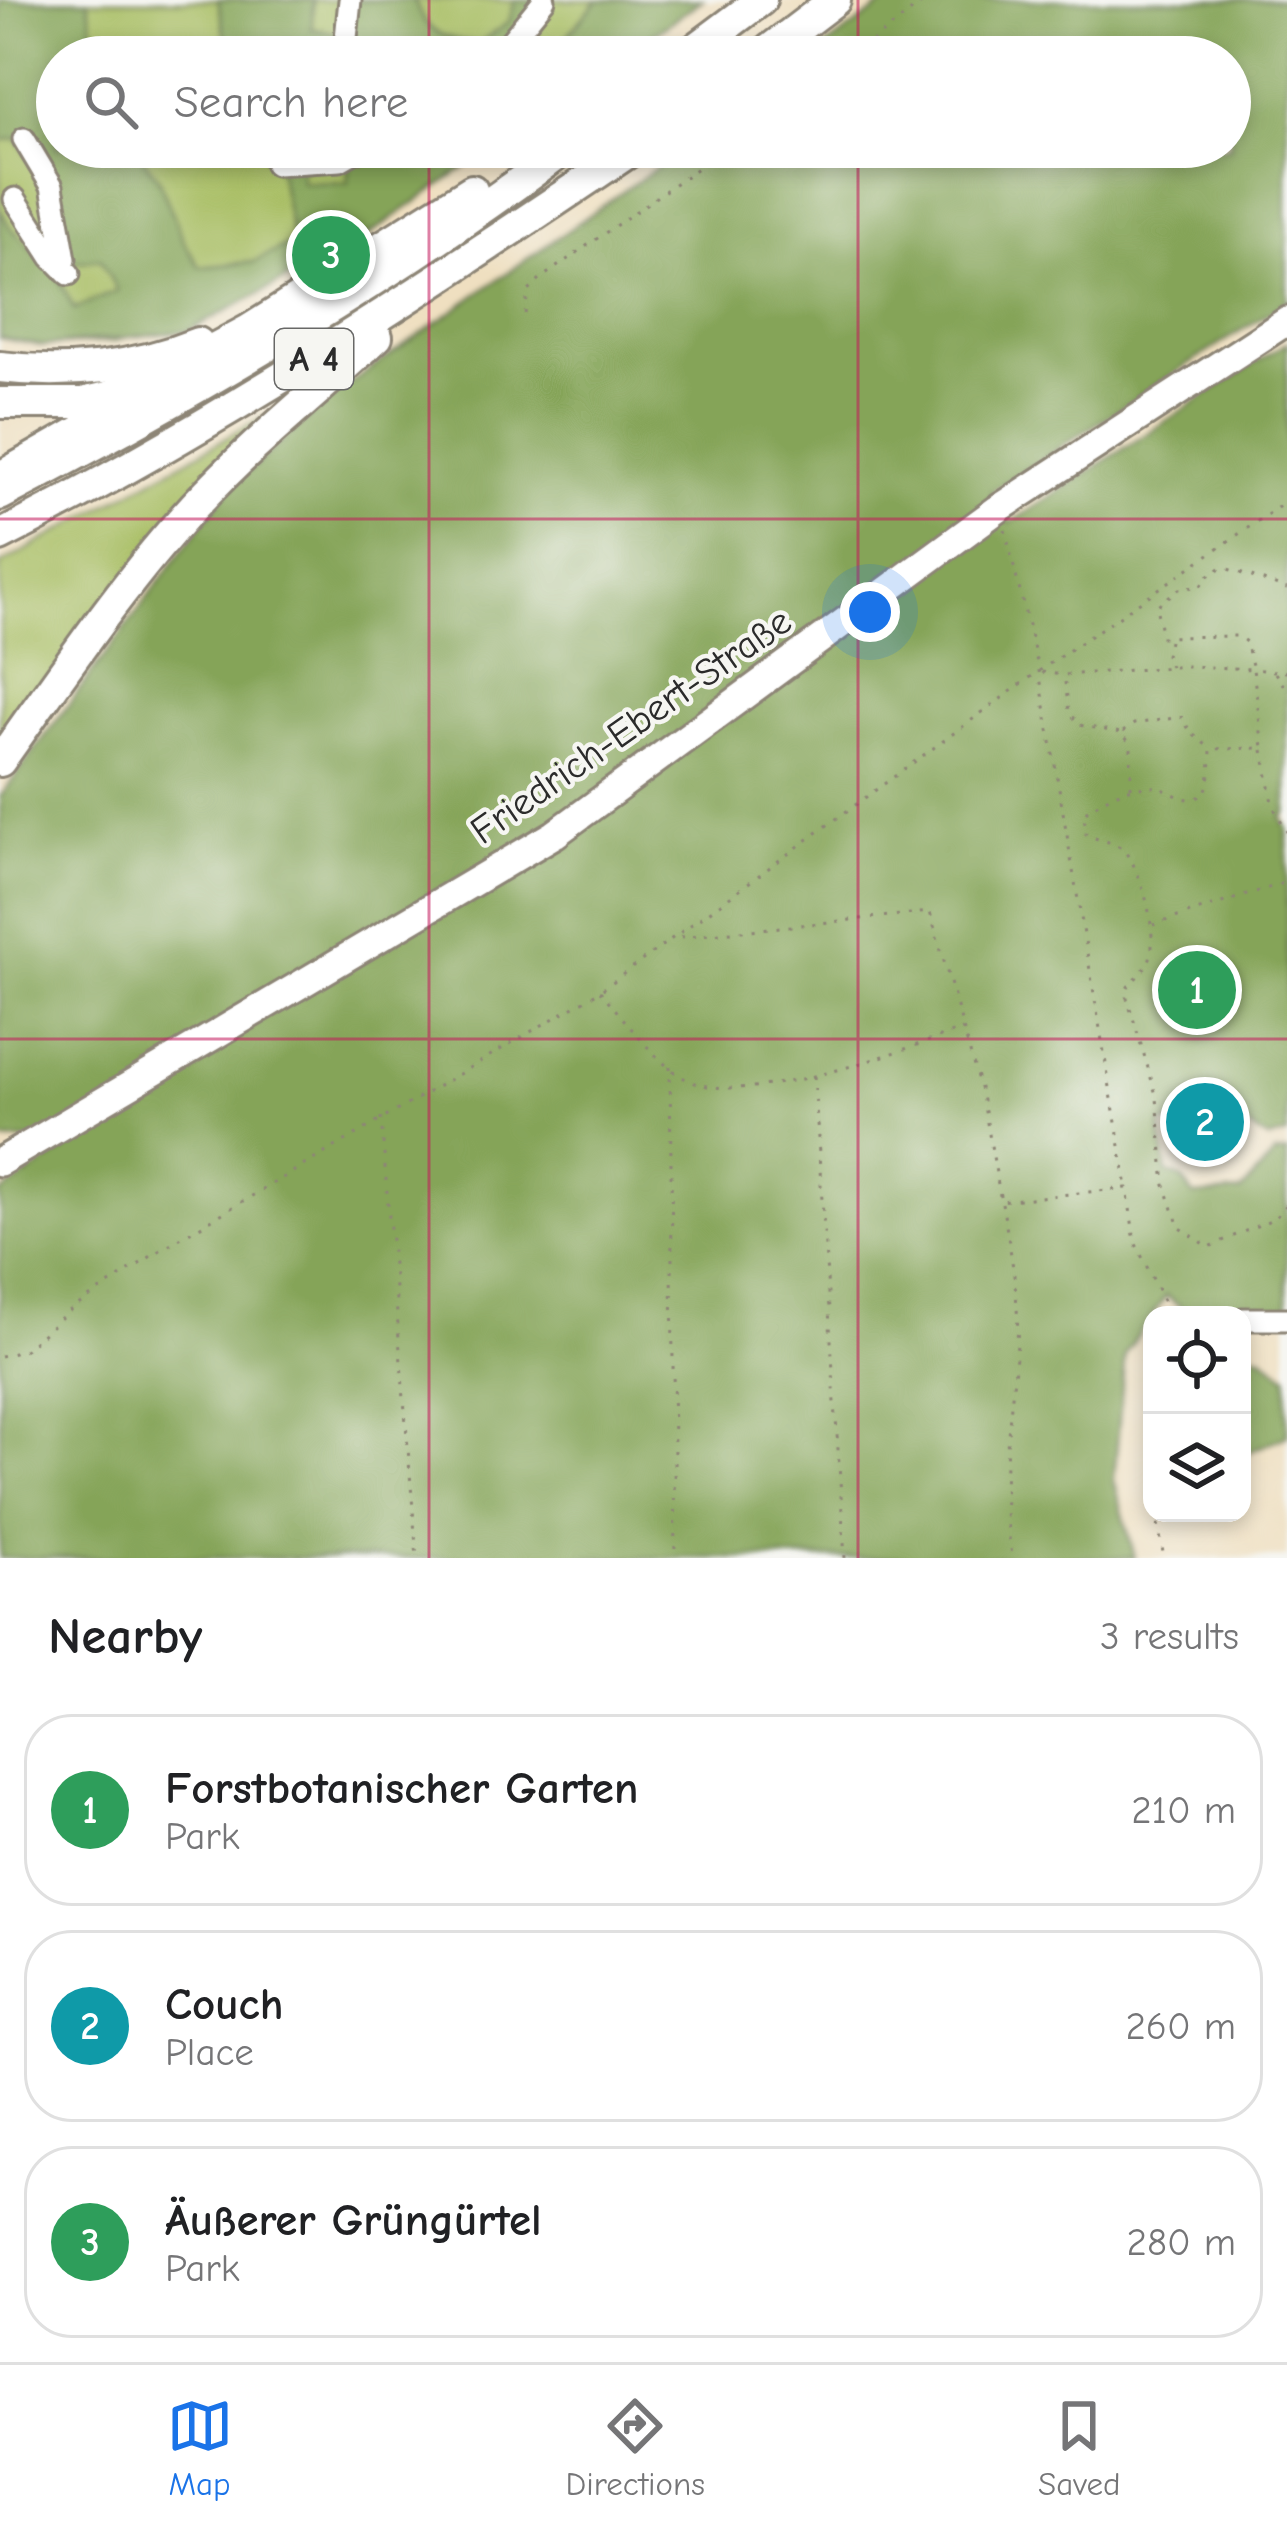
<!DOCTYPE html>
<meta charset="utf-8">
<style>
:root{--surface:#fff;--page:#f2f2f2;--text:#202124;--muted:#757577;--line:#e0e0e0;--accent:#1a73e8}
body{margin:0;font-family:"Comic Neue",sans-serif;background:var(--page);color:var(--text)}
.controls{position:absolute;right:36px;bottom:36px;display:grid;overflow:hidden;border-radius:24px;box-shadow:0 6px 18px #0003}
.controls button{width:108px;height:108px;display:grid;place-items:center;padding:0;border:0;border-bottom:3px solid var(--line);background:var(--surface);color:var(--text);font:60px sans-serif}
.you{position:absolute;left:870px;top:612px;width:42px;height:42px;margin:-30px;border:9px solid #fff;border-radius:50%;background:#1a73e8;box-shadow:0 0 0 18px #1a73e833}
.badge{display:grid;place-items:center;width:78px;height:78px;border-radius:50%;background:var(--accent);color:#fff;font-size:39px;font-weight:700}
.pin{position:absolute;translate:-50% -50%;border:6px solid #fff;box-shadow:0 3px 12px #0006}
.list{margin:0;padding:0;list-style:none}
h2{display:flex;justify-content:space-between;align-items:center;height:156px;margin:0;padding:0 48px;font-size:51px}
h2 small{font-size:39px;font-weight:400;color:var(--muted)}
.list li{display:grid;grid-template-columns:78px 1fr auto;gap:36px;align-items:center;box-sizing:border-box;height:192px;margin:0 24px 24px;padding:0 24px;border:3px solid var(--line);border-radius:48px}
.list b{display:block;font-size:45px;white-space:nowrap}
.list p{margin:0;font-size:39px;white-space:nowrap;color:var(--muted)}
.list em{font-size:39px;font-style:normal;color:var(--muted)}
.icon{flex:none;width:66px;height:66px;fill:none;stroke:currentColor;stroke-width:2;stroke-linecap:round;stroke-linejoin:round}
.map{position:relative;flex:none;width:1287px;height:1558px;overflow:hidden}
.search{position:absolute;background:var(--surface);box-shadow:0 6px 18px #0003;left:36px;right:36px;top:36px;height:132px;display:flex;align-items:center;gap:30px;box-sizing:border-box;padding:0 42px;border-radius:66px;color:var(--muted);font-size:45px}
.sheet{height:804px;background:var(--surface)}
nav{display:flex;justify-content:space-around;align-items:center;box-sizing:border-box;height:168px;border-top:3px solid var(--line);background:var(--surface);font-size:33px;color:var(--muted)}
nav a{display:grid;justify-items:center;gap:6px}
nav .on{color:var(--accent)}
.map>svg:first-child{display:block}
.green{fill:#a7bd62;stroke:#697446;stroke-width:3}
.forest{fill:#85a458;stroke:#586842;stroke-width:3}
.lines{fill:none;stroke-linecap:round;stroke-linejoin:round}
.minor-casing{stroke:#8d8576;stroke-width:27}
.major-casing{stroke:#8d8576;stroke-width:33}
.highway-casing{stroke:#8d8576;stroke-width:36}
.path{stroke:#8d8576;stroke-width:3;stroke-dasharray:3 9;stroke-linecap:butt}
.minor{stroke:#fff;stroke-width:21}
.major{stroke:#fff;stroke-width:27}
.highway{stroke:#fff;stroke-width:30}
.grid{fill:none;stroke:#c2185b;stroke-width:3;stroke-opacity:0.55}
.labels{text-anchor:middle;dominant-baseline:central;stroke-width:9;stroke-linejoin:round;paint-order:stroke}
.shield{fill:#f6f6f2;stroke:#686867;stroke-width:3}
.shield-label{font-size:36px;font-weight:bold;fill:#2b2b2b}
.street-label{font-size:39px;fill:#2b2b2b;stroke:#f6f6f2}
</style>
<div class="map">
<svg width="1287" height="1558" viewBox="0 0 1287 1558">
<rect width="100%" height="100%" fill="#f6f6f2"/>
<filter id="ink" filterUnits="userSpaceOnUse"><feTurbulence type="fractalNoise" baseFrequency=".00833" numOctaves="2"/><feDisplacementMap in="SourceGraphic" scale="24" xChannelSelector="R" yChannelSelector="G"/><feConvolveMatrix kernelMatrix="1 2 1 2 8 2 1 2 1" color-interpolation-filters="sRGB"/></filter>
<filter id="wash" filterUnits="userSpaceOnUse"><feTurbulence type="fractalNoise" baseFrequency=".004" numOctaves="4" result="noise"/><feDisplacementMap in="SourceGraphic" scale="48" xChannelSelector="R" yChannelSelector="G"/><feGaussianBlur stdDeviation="2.7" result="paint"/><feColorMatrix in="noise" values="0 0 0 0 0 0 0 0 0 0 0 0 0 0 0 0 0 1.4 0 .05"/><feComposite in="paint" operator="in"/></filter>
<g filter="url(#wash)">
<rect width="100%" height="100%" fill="#efdfc0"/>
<path class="green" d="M0 0H702L621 57H57V147H494L359 242 114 342 43 346 0 338Z
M261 418V424L0 740V565Z"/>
<path class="forest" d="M0 0H88L98 57H57V147H134L158 178 184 242 200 267 254 262 293 242 279 171 256 147H299L302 182 348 183V147H494L359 242 188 331 43 346 0 338V209L9 226 55 270 74 309 117 291 100 259 71 263 36 221 52 214 54 197 18 139 0 140Z
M218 0H313L312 29 344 34V57H229Z
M349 0H415C423 34 447 40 479 43L509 22 515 0H545L508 50 514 57H349Z
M598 0H702L621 57H549Z
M891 0H1287V301L991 492 1010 523 1287 342V812L1282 818 1287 828V1135L1269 1140 1208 1101 1193 1103 1181 1119 1161 1125 1167 1172 1181 1178 1194 1196 1241 1192 1275 1154 1287 1153V1313L1187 1312 1166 1296 1125 1354 1114 1480 1135 1558H0V1194L81 1139 0 1141V797L228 489 334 395 686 147H1230V57H811Z
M1242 1349 1264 1357 1287 1376V1435L1247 1453 1242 1473Z"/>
</g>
<g filter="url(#ink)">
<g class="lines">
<defs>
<path id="minor" d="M344 57 350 0
M498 57 544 0
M24 139 52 186 65 259
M276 164 340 160 363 147
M15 199 52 257 69 274
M0 472 129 398
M1242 1319H1287"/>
<path id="major" d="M0 1162 555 834 998 509 1287 321"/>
<path id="highway" d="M685 57 761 0
M760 57 835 0
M0 367C66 375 136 368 198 343
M0 403H82L137 390 249 330 472 190
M0 495C196 392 390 280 567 147
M0 536C222 423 430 286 636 147
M0 761C62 674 123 583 195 505 252 444 316 393 377 337"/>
</defs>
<use href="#minor" class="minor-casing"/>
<use href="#major" class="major-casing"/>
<use href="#highway" class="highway-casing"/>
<path class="path" d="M853 57 926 0
M525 314 528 292 544 276 727 147
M1005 530 1039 671 1127 1187
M1169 641 1166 655 1170 667
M1042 672 1062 675
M1287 672 1253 669 1263 748 1211 749C1210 769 1214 805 1183 798 1174 795 1165 789 1156 787 1130 783 1104 798 1084 813L1086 834C1097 841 1113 840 1122 849 1142 867 1158 932 1150 958 1146 970 1135 978 1127 988V998L1157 1098 1165 1185 1179 1227 1209 1247 1275 1218 1287 1204
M1275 673 1287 690
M1123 732 1134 724 1182 717 1191 733 1210 748
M1263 750 1274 808 1287 832
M1131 787V744L1121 733 1079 725 1069 711 1064 675 1187 666 1253 669 1246 642 1238 636 1162 637 1156 606 1179 589 1201 586 1206 577 1222 567 1287 589
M1153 925 1287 882
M681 937 930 912 982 1095 1001 1201 1127 1188 1135 1242 1170 1315
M600 991C623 1017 655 1062 684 1078 743 1112 898 1050 962 1030
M670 1066 675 1558
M814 1076 845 1558
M381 1118 417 1558
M1002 1203C1010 1249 1020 1296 1017 1343 1012 1414 996 1488 1013 1558
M0 1356 23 1351 69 1311 165 1247 600 991 1039 671 1287 501
M1156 1513 1164 1558"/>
<use href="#minor" class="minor"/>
<use href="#major" class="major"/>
<use href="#highway" class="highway"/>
</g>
</g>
<path class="grid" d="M429 0V57M858 0V57M429 147V1558M858 147V1558M0 519H1287M0 1039H1287"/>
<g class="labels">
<rect class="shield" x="275" y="329" width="78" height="60" rx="9"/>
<g class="shield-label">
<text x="314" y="359">A 4</text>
</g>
<g class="street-label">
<text transform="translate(631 726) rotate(-35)">Friedrich-Ebert-Straße</text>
</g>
</g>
</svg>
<div class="controls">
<button><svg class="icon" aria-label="locate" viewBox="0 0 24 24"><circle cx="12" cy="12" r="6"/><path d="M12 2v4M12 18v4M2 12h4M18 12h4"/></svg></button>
<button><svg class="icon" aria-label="layers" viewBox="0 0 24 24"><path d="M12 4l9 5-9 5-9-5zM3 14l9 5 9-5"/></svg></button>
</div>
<div class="you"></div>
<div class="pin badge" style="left:1197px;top:990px;background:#2e9e5b">1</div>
<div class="pin badge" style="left:1205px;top:1122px;background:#0f9aa8">2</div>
<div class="pin badge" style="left:331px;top:255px;background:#2e9e5b">3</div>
<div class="search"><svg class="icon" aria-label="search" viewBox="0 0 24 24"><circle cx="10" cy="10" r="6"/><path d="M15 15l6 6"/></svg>Search here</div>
</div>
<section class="sheet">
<h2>Nearby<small>3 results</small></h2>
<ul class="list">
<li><span class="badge" style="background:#2e9e5b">1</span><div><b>Forstbotanischer Garten</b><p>Park</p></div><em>210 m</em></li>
<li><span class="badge" style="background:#0f9aa8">2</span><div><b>Couch</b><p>Place</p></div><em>260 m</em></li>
<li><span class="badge" style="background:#2e9e5b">3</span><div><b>Äußerer Grüngürtel</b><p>Park</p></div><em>280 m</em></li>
</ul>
</section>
<nav>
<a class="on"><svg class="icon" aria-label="map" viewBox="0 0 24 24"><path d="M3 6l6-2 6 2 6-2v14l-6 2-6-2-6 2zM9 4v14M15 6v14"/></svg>Map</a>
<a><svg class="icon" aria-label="directions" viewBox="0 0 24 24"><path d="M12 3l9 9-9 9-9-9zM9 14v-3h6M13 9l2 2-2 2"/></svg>Directions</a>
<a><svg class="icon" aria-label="saved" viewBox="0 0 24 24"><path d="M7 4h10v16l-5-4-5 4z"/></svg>Saved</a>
</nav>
